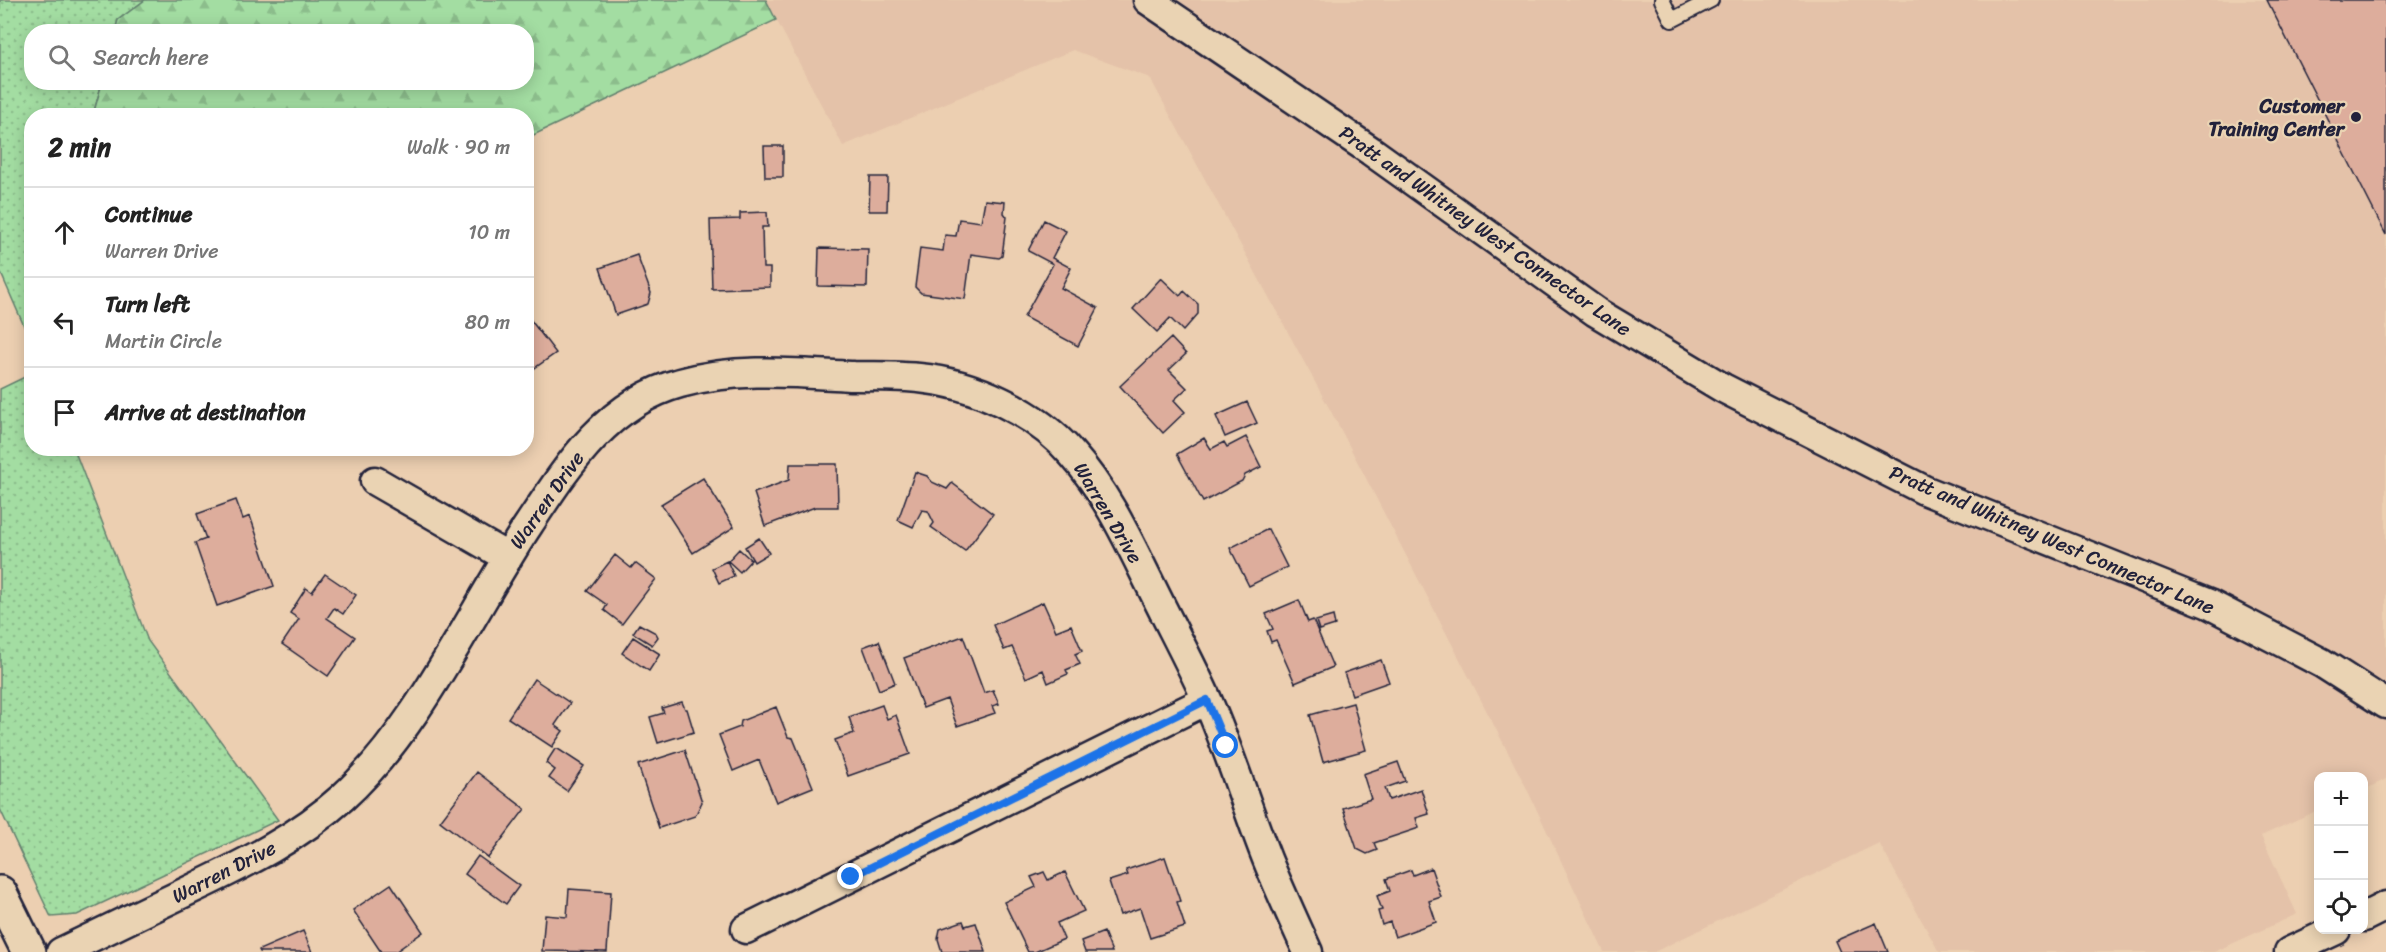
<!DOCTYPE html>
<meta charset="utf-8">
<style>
:root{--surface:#fff;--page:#f6f6f6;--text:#222;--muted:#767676;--line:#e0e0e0}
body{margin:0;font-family:Sriracha,sans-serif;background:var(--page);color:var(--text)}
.controls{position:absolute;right:18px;bottom:18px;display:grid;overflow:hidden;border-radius:12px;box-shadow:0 3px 15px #0003}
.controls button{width:54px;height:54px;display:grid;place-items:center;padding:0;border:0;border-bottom:2px solid var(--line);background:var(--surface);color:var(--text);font:30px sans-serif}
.stop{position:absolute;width:18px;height:18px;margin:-14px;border:4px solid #1a73e8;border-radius:50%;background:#fff}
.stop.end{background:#1a73e8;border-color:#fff;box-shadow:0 2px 6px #0008}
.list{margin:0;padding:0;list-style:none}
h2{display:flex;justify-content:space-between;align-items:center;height:78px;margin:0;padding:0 24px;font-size:26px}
h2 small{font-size:20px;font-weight:400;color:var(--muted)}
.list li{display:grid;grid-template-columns:39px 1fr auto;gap:18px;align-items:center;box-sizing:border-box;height:90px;padding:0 24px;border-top:2px solid var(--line)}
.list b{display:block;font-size:22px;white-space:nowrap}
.list p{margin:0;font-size:20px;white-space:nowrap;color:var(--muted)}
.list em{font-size:20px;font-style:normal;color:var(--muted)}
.icon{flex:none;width:33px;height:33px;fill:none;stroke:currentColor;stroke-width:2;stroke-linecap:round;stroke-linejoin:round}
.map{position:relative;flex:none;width:2386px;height:952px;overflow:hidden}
.search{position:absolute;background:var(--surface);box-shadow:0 3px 15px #0003;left:24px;top:24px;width:510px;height:66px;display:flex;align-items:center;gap:15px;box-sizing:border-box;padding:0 21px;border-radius:24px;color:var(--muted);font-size:22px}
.panel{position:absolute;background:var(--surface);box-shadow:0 3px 15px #0003;left:24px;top:108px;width:510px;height:348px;border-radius:24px}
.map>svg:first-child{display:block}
.built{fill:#e4c2a9}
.grass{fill:url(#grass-dots);stroke:#62806e;stroke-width:1.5}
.forest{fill:url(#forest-firs);stroke:#62806e;stroke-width:1.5}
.building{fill:#ddad9c;stroke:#22223b;stroke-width:1.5}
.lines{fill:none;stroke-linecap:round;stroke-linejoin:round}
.service-casing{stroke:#22223b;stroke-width:18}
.minor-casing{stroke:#22223b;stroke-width:33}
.primary-casing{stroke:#22223b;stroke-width:38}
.service{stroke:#ead3b3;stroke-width:14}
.minor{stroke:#ead3b3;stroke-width:28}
.primary{stroke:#ead3b3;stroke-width:33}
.route{stroke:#1a73e8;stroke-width:8}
.poi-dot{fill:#22223b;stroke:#ead3b3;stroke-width:2}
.labels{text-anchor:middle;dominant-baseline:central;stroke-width:4.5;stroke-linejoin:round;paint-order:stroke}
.poi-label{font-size:20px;font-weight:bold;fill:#22223b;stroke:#ead3b3;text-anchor:end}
.street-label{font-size:20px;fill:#22223b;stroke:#ead3b3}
</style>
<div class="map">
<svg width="2386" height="952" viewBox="0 0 2386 952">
<defs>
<pattern id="grass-dots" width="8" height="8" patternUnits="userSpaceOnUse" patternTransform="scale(1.5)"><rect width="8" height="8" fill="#a3dda2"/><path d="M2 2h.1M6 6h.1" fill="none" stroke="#8cbd8c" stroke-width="1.8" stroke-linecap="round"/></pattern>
<pattern id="forest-firs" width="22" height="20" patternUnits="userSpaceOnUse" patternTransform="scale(1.5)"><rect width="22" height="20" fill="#a3dda2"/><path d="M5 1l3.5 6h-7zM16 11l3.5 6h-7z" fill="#8cbd8c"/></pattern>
</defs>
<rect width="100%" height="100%" fill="#eccfb1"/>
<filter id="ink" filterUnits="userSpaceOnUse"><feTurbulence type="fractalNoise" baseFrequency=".0167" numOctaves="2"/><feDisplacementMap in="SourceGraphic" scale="12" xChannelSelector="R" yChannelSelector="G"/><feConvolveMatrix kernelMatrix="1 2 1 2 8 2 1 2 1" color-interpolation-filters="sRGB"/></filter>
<g filter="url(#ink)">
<path class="built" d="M766 0H2386V779L2364 790V776H2318V810L2261 836 2297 914 2214 952H1939L1879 843 1654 952H1604L1526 787 1341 430 1150 78 1073 50 843 146Z"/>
<path class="grass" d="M0 0H145L118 20 115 31 32 32V82L102 83 93 115 32 116 31 342 0 271Z
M31 374 32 448 74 449 148 641 278 820 77 915 51 917 0 809V389Z"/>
<path class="forest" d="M145 0H766L776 20 527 138 526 116 93 115 102 83 526 82V32L115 31 118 20Z"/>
<path class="building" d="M2267 0H2386V235Z
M764 146H783V177H765Z
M870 177H888L887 211H869Z
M985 200 1005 202 1004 213 1007 217 1002 256 999 258 971 254 965 299 921 293 915 287 920 248 943 251 945 235 956 236 959 219 981 222Z
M767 212 768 227H762L763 268H770V287L712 289 710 220 740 219V213Z
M1044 220 1066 231 1052 258 1071 268 1061 288 1098 308 1078 346 1024 317 1053 264 1028 251Z
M819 248 868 249 867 287 818 286Z
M637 255 651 293 648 304 616 315 600 268Z
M1161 278 1180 296 1184 291 1198 304V314L1183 331 1170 318 1157 332 1133 309Z
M526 314 556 353 526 374Z
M1171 338 1186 354 1169 370 1187 388 1174 400 1185 412 1163 433 1120 386Z
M1247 402 1257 423 1225 437 1216 416Z
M1246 437 1261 467 1245 475 1242 481 1203 502 1177 454 1204 438 1211 449 1224 442 1227 447Z
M790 464H837L838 507H815L765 526 754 493 789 480Z
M915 472 927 476 932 482 947 489 952 483 993 514 965 551 931 527 934 523 928 511 922 510 913 527 898 520Z
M703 478 734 527 693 553 661 504Z
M236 500 243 519 250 516 274 586 217 606 195 543 206 539 197 514Z
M1268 529 1287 567 1249 586 1230 548Z
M759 538 769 553 754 562 745 547Z
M739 549 751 560 740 572 728 561Z
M615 555 631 568 635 563 656 579 622 624 604 610 607 605 587 591Z
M727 561 734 576 719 583 712 568Z
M325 574 356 595 343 614 334 608 327 618 355 637 328 676 282 644 299 619 290 613 306 588 312 592Z
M1299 600 1308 622 1313 620 1333 667 1295 683 1276 640 1271 642 1267 631 1273 629 1266 614Z
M1043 602 1056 631 1071 625 1082 651 1075 654 1080 664 1066 670 1068 674 1048 683 1043 670 1026 678 1012 647 1004 650 993 625Z
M1333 616 1335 625 1319 630 1316 621Z
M639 624 656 633 658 637 652 645 633 633Z
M963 636 984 693 993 690 999 704 992 706 995 713 957 726 947 699 923 708 904 658Z
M633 637 660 654 649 671 622 653Z
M879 641 895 683 879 690 863 647Z
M1381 660 1389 682 1352 695 1344 673Z
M534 679 570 703 555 725 563 731 552 747 508 718Z
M682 702 685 709H687L694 732 658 743 650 717 664 713 662 708Z
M1353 703 1366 750 1323 762 1310 715Z
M882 705 887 719 896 715 910 754 848 776 835 740 854 733 849 717Z
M776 707 788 737 793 738 813 787 776 802 759 760 733 771 719 735 740 727 741 721Z
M555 749H558L584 766 567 791 549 778 555 770 546 763Z
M685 750 702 802 695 816 659 828 638 765Z
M1398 762 1405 781 1385 788 1389 800 1421 789 1429 814 1416 818 1419 828 1374 843 1377 850 1367 854 1357 849 1343 808 1371 799 1363 774Z
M477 772 525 809 488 858 440 821Z
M478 856 519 886 506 904 465 874Z
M1165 857 1180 901 1177 902 1185 927 1150 938 1140 908 1120 915 1109 881 1128 875 1126 870Z
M1431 868 1441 897 1429 901 1436 922 1395 937 1390 922 1382 925 1378 911 1382 910 1377 896 1390 891 1386 879 1411 870 1413 875Z
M1044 872 1048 880 1065 872 1084 911 1057 923 1064 939 1035 952H1028L1004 902 1036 887 1031 877Z
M391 884 423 932 395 952H381L353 910Z
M569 889 611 892 607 952 542 951 545 915 567 917Z
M963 921 965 926 976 923 986 952H942L938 939 940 929Z
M1876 923 1888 952H1840L1835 941Z
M303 931 312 952H260L259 950Z
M1104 932 1112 952H1085L1081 941Z"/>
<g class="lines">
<defs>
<path id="service" d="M1662 0 1672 20 1711 0"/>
<path id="minor" d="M1148 0 1371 151 1596 312 1723 388 1924 490 2209 604 2322 663 2386 704
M375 481 507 557
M2364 917 2386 906
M746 929 1207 700
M61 952C105 931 150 909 194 888 246 863 299 837 343 797 420 727 471 611 529 524 568 465 607 403 680 383 736 367 797 373 854 376 875 376 897 376 919 378 973 383 1036 412 1072 454 1107 493 1129 542 1152 588 1171 627 1192 665 1209 704 1231 755 1247 808 1267 859 1280 891 1294 921 1308 952
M2289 952 2336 930"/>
<path id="primary" d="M0 893 29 952"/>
</defs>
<use href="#service" class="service-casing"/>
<use href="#minor" class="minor-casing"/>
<use href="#primary" class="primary-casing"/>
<use href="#service" class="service"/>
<use href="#minor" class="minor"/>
<use href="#primary" class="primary"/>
</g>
</g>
<g class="lines" filter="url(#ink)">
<path class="route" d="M851 877 1207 700 1226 746"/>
</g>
<circle class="poi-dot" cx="2356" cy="117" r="6"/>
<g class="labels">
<g class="poi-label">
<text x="2344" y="106">Customer<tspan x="2344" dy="23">Training Center</tspan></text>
</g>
<g class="street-label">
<text transform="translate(1485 231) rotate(35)">Pratt and Whitney West Connector Lane</text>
<text transform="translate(547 500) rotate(-55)">Warren Drive</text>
<text transform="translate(1108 513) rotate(59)">Warren Drive</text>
<text transform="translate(2052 540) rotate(23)">Pratt and Whitney West Connector Lane</text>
<text transform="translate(224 872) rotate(-27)">Warren Drive</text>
</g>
</g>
</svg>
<div class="controls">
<button>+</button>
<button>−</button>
<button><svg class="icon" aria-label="locate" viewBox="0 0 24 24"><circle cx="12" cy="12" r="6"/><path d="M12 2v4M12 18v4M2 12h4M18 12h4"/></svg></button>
</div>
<div class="stop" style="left:1226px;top:746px"></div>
<div class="stop end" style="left:851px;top:877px"></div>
<div class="search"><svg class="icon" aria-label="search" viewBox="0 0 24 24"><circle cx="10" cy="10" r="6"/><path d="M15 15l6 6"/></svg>Search here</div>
<section class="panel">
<h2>2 min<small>Walk · 90 m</small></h2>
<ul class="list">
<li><svg class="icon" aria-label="ahead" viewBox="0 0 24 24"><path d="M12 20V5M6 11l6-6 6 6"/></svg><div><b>Continue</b><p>Warren Drive</p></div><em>10 m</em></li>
<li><svg class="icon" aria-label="left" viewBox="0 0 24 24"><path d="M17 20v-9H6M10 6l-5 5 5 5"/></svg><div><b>Turn left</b><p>Martin Circle</p></div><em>80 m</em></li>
<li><svg class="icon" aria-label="arrive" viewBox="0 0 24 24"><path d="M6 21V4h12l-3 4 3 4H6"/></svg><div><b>Arrive at destination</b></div></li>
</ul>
</section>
</div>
